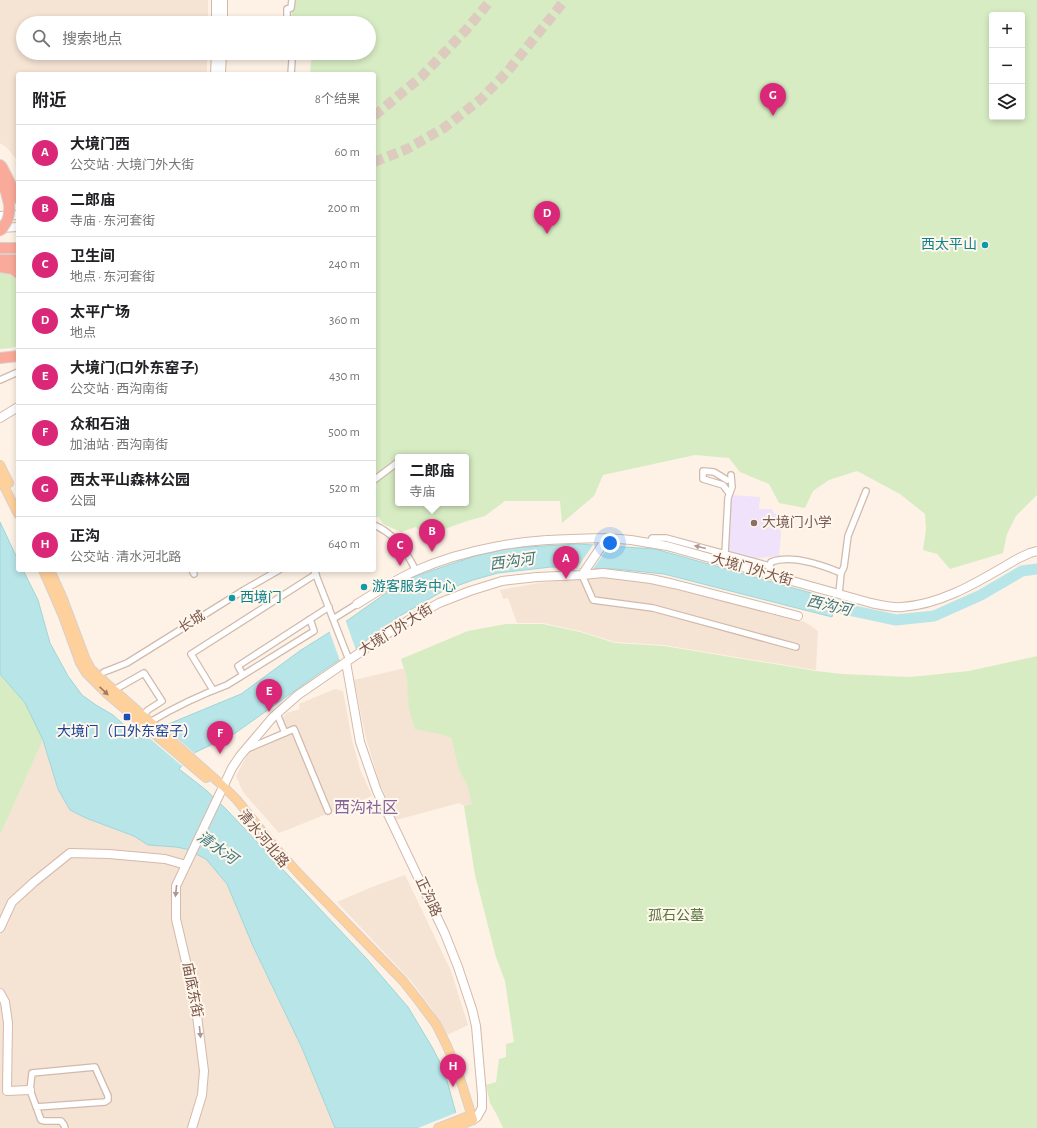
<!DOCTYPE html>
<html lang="zh">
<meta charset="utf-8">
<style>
:root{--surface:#fff;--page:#f6f6f6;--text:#202124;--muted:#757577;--line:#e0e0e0;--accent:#db2777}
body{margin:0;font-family:"Alegreya Sans","Noto Sans SC",sans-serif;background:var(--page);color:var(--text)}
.controls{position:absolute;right:12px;top:12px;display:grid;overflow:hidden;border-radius:4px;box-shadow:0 2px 6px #0003}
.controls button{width:36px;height:36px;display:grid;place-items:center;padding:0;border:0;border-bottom:1px solid var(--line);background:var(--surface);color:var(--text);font:20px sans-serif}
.you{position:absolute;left:610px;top:543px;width:14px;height:14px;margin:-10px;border:3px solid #fff;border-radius:50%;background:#1a73e8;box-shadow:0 0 0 6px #1a73e833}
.badge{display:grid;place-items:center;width:26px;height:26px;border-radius:50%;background:var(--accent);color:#fff;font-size:13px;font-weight:700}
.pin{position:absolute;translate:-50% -33px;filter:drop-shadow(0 1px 2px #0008)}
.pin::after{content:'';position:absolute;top:21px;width:14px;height:12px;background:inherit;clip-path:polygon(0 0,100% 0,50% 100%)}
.popup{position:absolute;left:395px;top:454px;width:74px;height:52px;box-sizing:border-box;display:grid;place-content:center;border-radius:4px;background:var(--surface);filter:drop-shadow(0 1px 3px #0005);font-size:13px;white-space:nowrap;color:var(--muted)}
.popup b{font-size:15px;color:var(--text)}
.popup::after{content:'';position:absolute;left:50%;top:100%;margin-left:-8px;border:8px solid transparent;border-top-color:var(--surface)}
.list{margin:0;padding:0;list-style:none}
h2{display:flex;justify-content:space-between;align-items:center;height:52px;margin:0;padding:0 16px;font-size:17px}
h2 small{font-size:13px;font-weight:400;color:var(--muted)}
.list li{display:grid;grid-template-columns:26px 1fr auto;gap:12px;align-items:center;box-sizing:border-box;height:56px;padding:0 16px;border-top:1px solid var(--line)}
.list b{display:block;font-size:15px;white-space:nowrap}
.list p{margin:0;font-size:13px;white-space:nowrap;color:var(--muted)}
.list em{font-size:13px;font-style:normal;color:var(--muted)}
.icon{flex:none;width:22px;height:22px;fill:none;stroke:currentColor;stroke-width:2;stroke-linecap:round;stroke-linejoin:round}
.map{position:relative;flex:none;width:1037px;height:1128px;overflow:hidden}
.search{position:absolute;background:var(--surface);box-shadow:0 2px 6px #0003;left:16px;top:16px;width:360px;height:44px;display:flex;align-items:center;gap:10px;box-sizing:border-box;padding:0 14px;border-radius:22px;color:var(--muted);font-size:15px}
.panel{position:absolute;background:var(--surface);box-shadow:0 2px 6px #0003;left:16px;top:72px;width:360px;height:500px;border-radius:4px}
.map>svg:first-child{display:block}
.residential{fill:#f5e3d3}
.education{fill:#efe2fa}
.green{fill:#d7ecc3;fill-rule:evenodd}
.water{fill:#b8e5e8;stroke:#9ed6da}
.pier{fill:#fdf2e5}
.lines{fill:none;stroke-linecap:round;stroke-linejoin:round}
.river{stroke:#b8e5e8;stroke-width:11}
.highway-tunnel{stroke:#dccbbe;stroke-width:10;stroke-dasharray:10 5;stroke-linecap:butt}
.street-casing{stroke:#d1baad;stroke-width:8}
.secondary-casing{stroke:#d5b9ab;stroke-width:10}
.primary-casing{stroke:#d9cfcc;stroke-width:10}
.highway-casing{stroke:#d9cfcc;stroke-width:12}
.street{stroke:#fff;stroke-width:5.5}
.secondary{stroke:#fff;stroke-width:8}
.primary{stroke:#fed09b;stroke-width:8}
.highway{stroke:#faaa9a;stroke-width:10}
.highway-bridge-casing{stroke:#d9cfcc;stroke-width:12;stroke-linecap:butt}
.highway-bridge{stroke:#faaa9a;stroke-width:10}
.oneway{fill:#ad9992}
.oneway2{fill:#a07a62}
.culture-dot{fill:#0f9aa8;stroke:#fff6ec;stroke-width:1.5}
.education-dot{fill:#8d6e63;stroke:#fff6ec;stroke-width:1.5}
.transit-dot{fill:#1a4fb4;stroke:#fff6ec;stroke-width:1.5}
.labels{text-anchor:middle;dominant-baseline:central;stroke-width:4;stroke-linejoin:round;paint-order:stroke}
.culture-label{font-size:14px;fill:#0d838f;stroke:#fff6ec;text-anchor:start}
.education-label{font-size:14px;fill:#785e54;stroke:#fff6ec;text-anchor:start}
.street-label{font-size:14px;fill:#775549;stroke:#fff6ec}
.transit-label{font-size:14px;fill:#164399;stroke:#fff6ec}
.park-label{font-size:14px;fill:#54783d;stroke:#fff6ec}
.water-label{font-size:15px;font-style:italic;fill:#3c787d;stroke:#fff6ec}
.quarter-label{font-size:16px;fill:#84649b;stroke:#fff6ec}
</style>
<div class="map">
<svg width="1037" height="1128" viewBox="0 0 1037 1128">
<rect width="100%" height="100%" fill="#fdf2e5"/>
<path class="residential" d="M0 0H208V23H23V53H207V74H18V161L6 147 0 143Z
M591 577 634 580 670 588 805 622 818 631 816 670 664 645 615 642 580 631 543 623H517L508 598 503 599 500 590 539 583Z
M401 669H404L407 679 439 734 451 738 459 770 467 785 473 804 464 806 459 803 396 820 379 781 366 738 354 680Z
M335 689 343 691 352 740 360 769 372 796 279 833 243 792 236 776 250 750 286 735 282 722 283 717 287 713 300 709 299 704Z
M43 740 58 789 70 810 86 818 134 836 148 845 176 847 186 849 206 859 227 884 253 946 302 1048 335 1128H0V835Z
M405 875 451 971 468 1025 447 1035 432 1009 412 982 337 902 372 887Z"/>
<path class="education" d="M731 495 760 497 759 509H772L774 514 779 513 781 534 779 556 750 559 729 553 726 545Z"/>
<path class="green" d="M294 0H1037V495L1016 516 1007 534 1003 553 950 569 937 554 923 550 926 529 925 514 900 494 857 471 829 480 813 491 805 508 779 503 769 484 740 472 729 458 695 455 603 475 594 496 562 523 560 501H505L485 516 467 521 425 536 416 527 401 532 383 524 379 517 374 518V74H310L312 53H369V23H290ZM992 15H1022V117H992ZM398 457H466V503H398Z
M0 271 6 272 18 280V346L11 348 0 349Z
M506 624H543L580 632 615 643 664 646 816 671 842 674 910 677 969 671 1037 656V1128H503L497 1115 490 1103 486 1085 496 1082 499 1059 506 1057V1044L514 1042 505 981 496 957 475 875 464 806 472 804 467 785 459 770 451 738 439 734 415 729 409 709 407 679 401 659 468 631Z
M0 674 25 703 43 740 0 835Z"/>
<path class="water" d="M0 522 18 560V570H23L38 600 50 643 68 676 82 695 96 705 113 715 130 730 141 739C150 735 158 730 166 725L241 694 301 650 341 625 399 584 413 577 475 556 511 548 578 544 655 549 836 600 832 617 664 574 616 569 551 567 498 573 473 580 443 591 398 617 351 652 321 672 234 734 194 753 179 769 206 790 226 809 366 958 408 1007 432 1047 444 1070 460 1128H335L302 1048 253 946 227 884 206 859 186 849 176 847 148 845 134 836 86 818 70 810 58 789 43 740 25 703 0 674Z"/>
<path class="pier" d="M593 545 609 546 593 569 577 568Z
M345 619 356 650 340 661 329 630Z
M162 725 194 753 182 766 147 736 152 731Z
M458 1112 462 1128H418Z"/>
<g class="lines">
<path class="river" d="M821 604 896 620 934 616 981 595 1022 571 1037 569"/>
<path class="highway-tunnel" d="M374 116 421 77 466 30 491 0
M374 162 407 149 444 128 481 99 507 72 565 0"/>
<defs>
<path id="street" d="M287 23V9L291 8 292 0
M291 74 292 61
M0 380 18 372
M374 480 398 462
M727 480 714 472 703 471V479L723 485 729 493
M374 525C394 533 407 552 416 571
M650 543 652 538H666L770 566 768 574
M725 554 728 498 732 487 731 475
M770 566 771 562C792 554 822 565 841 573
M192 570 194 574
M314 570 349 660
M582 575 593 600 653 608 796 647
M839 594 841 573 844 567 848 536 866 491
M333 619 357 604
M104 672 112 669 127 663 244 590 279 570
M243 675 238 666 329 607
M114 690 144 673 162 701 148 710 143 715
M213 690 191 654 316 574
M277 714 285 733
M150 722C175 707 200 695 227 685L314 631 310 619
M247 749 294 729 328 811
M36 1107 105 1102 108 1100V1096L95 1067 32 1073 30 1090 41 1120 45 1121H61L64 1125 65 1128"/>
<path id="secondary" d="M216 0V23
M223 23V0
M215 74 216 53
M221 74 222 53
M0 216 18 215
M0 228 18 227
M0 418 18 407
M582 575 603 573 651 579 674 584 798 616
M357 604C376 592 395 580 415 571 440 560 467 552 494 547 531 539 569 539 607 538
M346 662 360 742 377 791 445 934 458 967 472 1009 476 1026 482 1095V1108L477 1117 473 1120
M0 928 12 902 34 882 70 853 109 854 165 859 186 865
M0 993 5 1002 8 1023 7 1091 30 1090
M192 1128 202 1095 204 1071 195 1000 176 919V886L232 768 240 756 273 717 298 695 384 636 409 620 439 603 470 591 502 581 537 577 582 575 607 538 631 540 667 546 871 603C881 605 892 608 902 607 945 604 982 579 1019 558L1030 553 1037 551"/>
<path id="primary" d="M0 465 9 483
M0 478 18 514
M43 570 63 616 80 663 86 673 107 694 206 778
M50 570 63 599 86 660 91 669 105 682 223 786 237 800 274 846 299 874 403 981 418 1000 436 1024 447 1046 459 1075 473 1120 454 1128
M438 1128 471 1115"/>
<path id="highway" d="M0 165 2 167 18 199
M0 179 6 192 9 204
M0 248H18
M0 260H18
M0 267 13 269 18 273
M0 358 18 356"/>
</defs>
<use href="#street" class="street-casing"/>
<use href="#secondary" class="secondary-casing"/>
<use href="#primary" class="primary-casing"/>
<use href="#highway" class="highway-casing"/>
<use href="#street" class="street"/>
<use href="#secondary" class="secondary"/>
<use href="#primary" class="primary"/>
<use href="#highway" class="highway"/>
<defs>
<path id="highway-bridge" d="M0 231C8 222 10 215 9 204"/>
</defs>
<use href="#highway-bridge" class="highway-bridge-casing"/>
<use href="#highway-bridge" class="highway-bridge"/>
</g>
<defs><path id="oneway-solid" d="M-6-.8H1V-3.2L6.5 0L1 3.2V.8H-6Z"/></defs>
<g class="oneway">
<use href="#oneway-solid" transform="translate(700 547) rotate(-166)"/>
<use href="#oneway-solid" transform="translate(176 891) rotate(96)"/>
<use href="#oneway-solid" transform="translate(200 1032) rotate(84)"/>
</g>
<use class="oneway2" href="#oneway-solid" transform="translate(104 691) rotate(43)"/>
<g class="culture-dot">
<circle cx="985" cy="245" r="4"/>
<circle cx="364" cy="587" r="4"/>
<circle cx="232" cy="598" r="4"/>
</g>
<circle class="education-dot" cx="754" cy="523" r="4"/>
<rect class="transit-dot" x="123" y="713" width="8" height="8" rx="2"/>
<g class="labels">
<g class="culture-label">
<text x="977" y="245" text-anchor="end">西太平山</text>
<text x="372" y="587">游客服务中心</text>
<text x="240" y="598">西境门</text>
</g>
<g class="education-label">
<text x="762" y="523">大境门小学</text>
</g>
<g class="street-label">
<text transform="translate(752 570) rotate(16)">大境门外大街</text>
<text transform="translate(192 622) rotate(-32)">长城</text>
<text transform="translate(396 630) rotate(-32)">大境门外大街</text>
<text transform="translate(263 839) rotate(50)">清水河北路</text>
<text transform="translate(428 897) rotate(65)">正沟路</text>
<text transform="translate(192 990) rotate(79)">庙底东街</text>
</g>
<g class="transit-label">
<text x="127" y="732">大境门（口外东窑子）</text>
</g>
<g class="park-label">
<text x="676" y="916">孤石公墓</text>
</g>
<g class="water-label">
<text transform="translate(512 562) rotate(-8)">西沟河</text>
<text transform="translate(829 606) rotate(13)">西沟河</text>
<text transform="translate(217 848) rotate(35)">清水河</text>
</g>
<g class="quarter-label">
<text x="366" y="808">西沟社区</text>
</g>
</g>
</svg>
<div class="controls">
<button>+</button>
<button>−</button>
<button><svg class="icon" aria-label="layers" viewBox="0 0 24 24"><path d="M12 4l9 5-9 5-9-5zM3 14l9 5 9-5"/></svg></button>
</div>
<div class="you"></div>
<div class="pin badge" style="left:566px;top:579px">A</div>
<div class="pin badge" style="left:432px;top:552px">B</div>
<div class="popup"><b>二郎庙</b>寺庙</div>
<div class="pin badge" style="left:400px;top:566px">C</div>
<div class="pin badge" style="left:547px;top:234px">D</div>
<div class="pin badge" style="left:269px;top:712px">E</div>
<div class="pin badge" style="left:220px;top:754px">F</div>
<div class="pin badge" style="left:773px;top:116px">G</div>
<div class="pin badge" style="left:453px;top:1087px">H</div>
<div class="search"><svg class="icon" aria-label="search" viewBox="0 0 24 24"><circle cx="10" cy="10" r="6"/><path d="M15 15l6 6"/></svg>搜索地点</div>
<section class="panel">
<h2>附近<small>8个结果</small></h2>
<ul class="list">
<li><span class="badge">A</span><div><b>大境门西</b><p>公交站 · 大境门外大街</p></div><em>60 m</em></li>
<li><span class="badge">B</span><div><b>二郎庙</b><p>寺庙 · 东河套街</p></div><em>200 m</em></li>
<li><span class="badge">C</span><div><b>卫生间</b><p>地点 · 东河套街</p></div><em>240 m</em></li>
<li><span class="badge">D</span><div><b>太平广场</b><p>地点</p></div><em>360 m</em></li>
<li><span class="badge">E</span><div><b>大境门(口外东窑子)</b><p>公交站 · 西沟南街</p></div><em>430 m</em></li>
<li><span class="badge">F</span><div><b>众和石油</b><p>加油站 · 西沟南街</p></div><em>500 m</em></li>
<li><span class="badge">G</span><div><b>西太平山森林公园</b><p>公园</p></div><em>520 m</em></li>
<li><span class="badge">H</span><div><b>正沟</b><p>公交站 · 清水河北路</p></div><em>640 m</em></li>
</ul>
</section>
</div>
